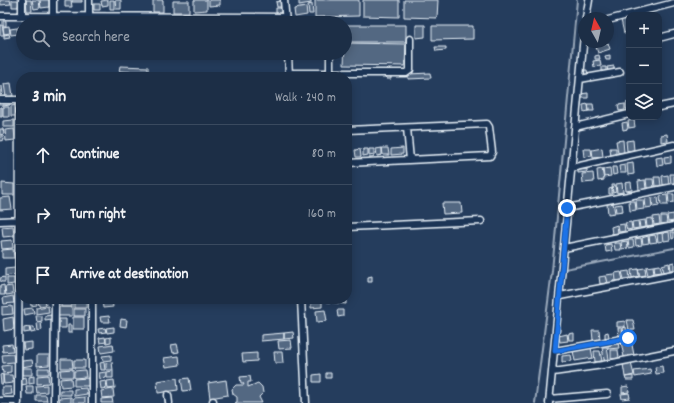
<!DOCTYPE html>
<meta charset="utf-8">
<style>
:root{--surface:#1c2e46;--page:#25364d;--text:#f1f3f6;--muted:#a0a8b3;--line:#3a4a5f}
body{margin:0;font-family:Dekko,sans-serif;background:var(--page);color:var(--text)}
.controls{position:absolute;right:12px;top:12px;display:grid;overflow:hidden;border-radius:8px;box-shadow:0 2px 10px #0003}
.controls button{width:36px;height:36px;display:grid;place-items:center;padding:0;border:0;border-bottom:1px solid var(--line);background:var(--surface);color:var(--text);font:20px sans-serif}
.compass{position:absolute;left:578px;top:12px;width:36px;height:36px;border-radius:50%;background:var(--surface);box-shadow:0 2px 10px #0003;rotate:352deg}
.stop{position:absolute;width:12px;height:12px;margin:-9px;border:3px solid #1a73e8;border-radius:50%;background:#fff}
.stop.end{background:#1a73e8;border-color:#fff;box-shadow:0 1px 4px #0008}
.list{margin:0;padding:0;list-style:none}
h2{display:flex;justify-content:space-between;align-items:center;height:52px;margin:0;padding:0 16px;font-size:17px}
h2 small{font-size:13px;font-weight:400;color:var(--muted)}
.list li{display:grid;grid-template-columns:26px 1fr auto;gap:12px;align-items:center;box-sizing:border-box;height:60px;padding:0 16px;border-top:1px solid var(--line)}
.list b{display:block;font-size:15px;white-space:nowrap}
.list em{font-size:13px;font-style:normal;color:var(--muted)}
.icon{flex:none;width:22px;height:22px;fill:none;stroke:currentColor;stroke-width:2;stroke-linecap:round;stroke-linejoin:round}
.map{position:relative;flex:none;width:674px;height:403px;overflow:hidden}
.search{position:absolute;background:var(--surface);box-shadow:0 2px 10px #0003;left:16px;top:16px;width:336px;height:44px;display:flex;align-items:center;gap:10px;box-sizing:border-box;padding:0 14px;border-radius:22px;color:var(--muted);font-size:15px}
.panel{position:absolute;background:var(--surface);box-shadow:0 2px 10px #0003;left:16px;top:72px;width:336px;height:232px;border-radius:16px}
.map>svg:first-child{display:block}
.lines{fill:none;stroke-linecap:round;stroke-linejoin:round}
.stream{stroke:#99a8ba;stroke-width:2}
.building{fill:#536782;stroke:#e8f1f8}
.minor-casing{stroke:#e8f1f8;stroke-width:9}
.minor{stroke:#1d3557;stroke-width:6}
.route{stroke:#1a73e8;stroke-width:5}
</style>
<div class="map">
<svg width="674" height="403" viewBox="0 0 674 403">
<rect width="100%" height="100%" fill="#253d5d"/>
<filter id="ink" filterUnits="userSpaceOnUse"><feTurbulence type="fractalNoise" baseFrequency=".025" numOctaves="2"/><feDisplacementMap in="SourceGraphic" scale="8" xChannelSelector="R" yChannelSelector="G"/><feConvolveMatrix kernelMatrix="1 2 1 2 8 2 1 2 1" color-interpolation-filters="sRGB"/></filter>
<g filter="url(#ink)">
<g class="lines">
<path class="stream" d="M565 269 674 248
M535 403 552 271 577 0"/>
</g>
<path class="building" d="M0 0H10L11 4 1 5Z
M12 0H19L18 7H12Z
M26 0H31L32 11H27Z
M32 0H39L40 8 34 9Z
M40 0H49V7L41 8Z
M65 0H71L72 7H65Z
M72 0H82V2H72Z
M108 0V5L102 6 101 1Z
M110 0H114V9H110Z
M115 0H121V9H116Z
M153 0H163V12H153Z
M194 0H207V10L194 11Z
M209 0H220V5L209 6Z
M299 0H311V3L299 5Z
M315 0H359V16L315 17Z
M363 0H399V17L363 16Z
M404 0H438L437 18 404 17Z
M173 1H189V12H173Z
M280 1 281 7H277L276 2Z
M94 4H100V10H94Z
M312 4 313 14H309L308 5Z
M306 7 307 15 295 17 294 9Z
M276 8H281V13H276Z
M88 19 89 23H82V20Z
M628 19 629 32 624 33 621 20Z
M3 21H6V26H3Z
M0 25H2L4 35H0Z
M345 25H406V42H345Z
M416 25H425V37L416 38Z
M9 26 10 33 4 34 3 27Z
M432 26H473V39L432 40Z
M18 27H23V31L19 32Z
M17 28 18 34 11 35 10 29Z
M9 34 10 37 4 38V35Z
M589 42H600V43L590 45Z
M345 43 406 44 405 66 344 65Z
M608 43 610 49 598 53 596 47Z
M435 47H446V50L436 51Z
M599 55 600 59H595V56Z
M610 55V60H606L605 56Z
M600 60 601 66 594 67 593 61Z
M120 66 148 67V73L119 71Z
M614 66V70L608 71 607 67Z
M602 67H606V72L602 73Z
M582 70H587L588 75 583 76Z
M430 73 431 78 408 79V74Z
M391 74V79H387L386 75Z
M11 83 13 96 6 97 4 84Z
M2 86 3 94 0 95V87Z
M588 93V98H581L580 94Z
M9 101 10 105 3 106 2 102Z
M629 102V109H626V103Z
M588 104H593L594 111H589Z
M588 104 589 111 584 112 583 105Z
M625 104V110L619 111 618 105Z
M17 105 18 116H11V106Z
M0 107H2V117H0Z
M3 107H9V117H3Z
M14 120V127H3V121Z
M634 120 635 127 629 128 628 121Z
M627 122 628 129 623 130 622 123Z
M0 129H3L4 134 0 135Z
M14 129 15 140 6 141 5 130Z
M667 134 668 141 661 142V135Z
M0 136H3L4 140 0 141Z
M623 140 624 152 618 153 616 141Z
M633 140 634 150 627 151 626 141Z
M382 148H388L389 155H383Z
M382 148V155L377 156 376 149Z
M403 148V154L391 155V149Z
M602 148 603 157 593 158 592 150Z
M610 148H616V157H611Z
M360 149 361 157H356L355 150Z
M363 149H368V155L363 156Z
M369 149H374V155L369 156Z
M583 149H591L592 156 584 157Z
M671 156V163L665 164 664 157Z
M662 157 663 165 657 166 656 158Z
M633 163 634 174 628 175 627 164Z
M625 165 626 173H620L619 166Z
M612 167H616L617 174 613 175Z
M610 168 611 176 604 177 603 169Z
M587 169V172L578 173V170Z
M602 169 604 180 598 181 597 170Z
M593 173 594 182 583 183 582 174Z
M670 174H674V184H671Z
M668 175 669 185H663L662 176Z
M654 177H660L661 186H655Z
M646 179H653L654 188H647Z
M645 180 646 189 639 190 638 181Z
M631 182 632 190 626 191 625 183Z
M2 183 14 184V195H2Z
M622 183 623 192 617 193 616 184Z
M612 185H615L616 192 613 193Z
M612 188V194H609V189Z
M668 194H674V202L669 203Z
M667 195 668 205H661L660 196Z
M10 197 12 209 0 210V198Z
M658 197 659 206 653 207 652 198Z
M651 198 652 207 646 208 645 199Z
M636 200H643L644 209 637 210Z
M629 201H635L636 210 630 211Z
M442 203H461L462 213 443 214Z
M613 203 615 213 608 214 607 204Z
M622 204 623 211 616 212 615 205Z
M674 214V221L668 222 667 215Z
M659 216 660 224 654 225 653 217Z
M661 216H666L667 223 661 224Z
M652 218 653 226 647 227 646 219Z
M645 220 646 227 640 228 639 221Z
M638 221 639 228 633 229 632 222Z
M631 222 632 229 627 230 625 223Z
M624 224 625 231 619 232 618 225Z
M617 225 618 233 612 234 611 227Z
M13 226 14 236 3 237 2 227Z
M669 232 670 240 664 241 663 233Z
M671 232H674V238L672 239Z
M662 233 663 241 658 242 657 234Z
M655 235 657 242 650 243 649 236Z
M648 236 649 243 643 244 642 238Z
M641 238 642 245 636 246 635 239Z
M12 240 13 248 2 249 1 241Z
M628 240H633L634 247 629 248Z
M627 241 628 248 622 249 621 242Z
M614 243H620L621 250H615Z
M611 244 612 251 606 252 605 245Z
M13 249 14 258H2V250Z
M674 262V270H671L670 263Z
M669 263 670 271 664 272 662 265Z
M660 265 662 272 655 273 654 266Z
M653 266 654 273 648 275 646 267Z
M15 268 16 274 5 276V269Z
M645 268 646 275 640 276 638 269Z
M638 269 639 276 632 278 631 270Z
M629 271 630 278 624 279 622 272Z
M621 272 623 280 616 281 615 273Z
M613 274 614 282 608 283 606 275Z
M372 276V282H368V277Z
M605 276 607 283 600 284 599 277Z
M5 277V282H1L0 278Z
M7 278H14V284L7 285Z
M4 285 5 295H0V286Z
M12 286 13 294 6 295 5 287Z
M13 296 14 303 4 304 3 298Z
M30 299H36L37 305 31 306Z
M45 299 46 305 39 306 38 300Z
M112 299 113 307 103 308 102 300Z
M322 299V307L311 308V300Z
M328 299H346V304L327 302Z
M61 300H72V307H61Z
M74 300H86V308H74Z
M12 306 13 314 2 315V307Z
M48 306 49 312 36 314V308Z
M58 307H72V316H58Z
M33 308 34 313 25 315 24 309Z
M74 309H85V316H74Z
M325 310 327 321 317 322 316 311Z
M337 310H343V316L338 317Z
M51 315 52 319 45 320V316Z
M36 316H42V321L37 322Z
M109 316 110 322H101L100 317Z
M13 317 14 329 4 331 3 319Z
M73 317H84V329H73Z
M59 319H66V328H59Z
M121 319 127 320 126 327 120 326Z
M627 320H633L635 330H629Z
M625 321V327H617V322Z
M41 322 42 330 38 331 37 323Z
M68 325H71V333H68Z
M29 327 30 332 24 333V328Z
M30 327H34L35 332 31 333Z
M114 327V332L107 333 106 328Z
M626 327 627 334 624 335 623 328Z
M105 328 106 332 99 333 98 329Z
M618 328H622L623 336 619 337Z
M592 330H599L600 339 593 340Z
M293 332 294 338 284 339V333Z
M608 332 609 337 605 338V333Z
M284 333V339L261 341V335Z
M574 333V340H569L568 334Z
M567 334 568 341 560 342 559 336Z
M105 337 106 342 100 343 99 338Z
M111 337V342L106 343V338Z
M291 340 292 348 279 349 278 341Z
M631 340 634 355 624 357 621 342Z
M32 342V349L24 350 23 343Z
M618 343 619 348 608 349V344Z
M12 344 13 351 3 352 2 345Z
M113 344 114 351 101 353 100 346Z
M177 344 179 352 173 353 171 345Z
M602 347H607L609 359 604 360Z
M591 348 593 358 575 361 573 351Z
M611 350H618L619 358 611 359Z
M594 351H600L602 361 595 362Z
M274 352H282L283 363H275Z
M257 353V361L243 362 242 354Z
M13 354 14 362 3 363 2 355Z
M37 355H49V365L37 366Z
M111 355V360L103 361 102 356Z
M571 355 572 361 562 362V356Z
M179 356 180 365 166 367 164 358Z
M61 359H72L73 368H61Z
M32 360 33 365 22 367V361Z
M74 360H85V368H74Z
M104 362 105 370H101L100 363Z
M112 362 113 370H106V363Z
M631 363 634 375 625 377 623 364Z
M11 365V372L3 373 2 366Z
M662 366 663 373 656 374 655 367Z
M22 368H32V375H22Z
M38 368H49V374H38Z
M73 369V377H61L60 370Z
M650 369 651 374 635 377 634 371Z
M85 370 86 377 74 378V371Z
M113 371V378H107V372Z
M106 372V378L100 379 99 373Z
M326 373H331V378H326Z
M3 374V384H1L0 375Z
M321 374V382H313V375Z
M3 375H12L13 383 4 384Z
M48 375 49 383 37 384V376Z
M34 376V383L29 384V377Z
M250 376 251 382H248V387L258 383 262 387 263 393 259 397 262 403H235L237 402V397L233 394 232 389 236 385H244L243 383H241L240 377Z
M633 376V380H626L625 377Z
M26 377 27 384 21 385 20 378Z
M71 378 72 386 61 387 60 379Z
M88 378 89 386H74V379Z
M177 378 178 390 158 393 157 381Z
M189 378 191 390 183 391 181 379Z
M114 380 115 388 108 389 107 381Z
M226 380 228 395 210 398 208 383Z
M106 381 107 388 101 389 100 382Z
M47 385V392L37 393 36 386Z
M26 386H33V394H27Z
M628 386 629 392 622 393V387Z
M2 387H11L12 394 2 395Z
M86 388 87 394 74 396V389Z
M113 389 114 397 102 398 101 391Z
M60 390H71V395H60Z
M629 393 630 398 622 399 621 394Z
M36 395H46L47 401H36Z
M71 397V403H60L59 398Z
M85 397V403H73V398Z
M112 398 113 403H101V399Z"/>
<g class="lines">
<defs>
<path id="minor" d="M22 0V16
M284 0 286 23
M0 16 285 17
M53 16V0
M89 17V0
M586 18 589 0
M608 20 674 3
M659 38 674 34
M288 53 289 77
M330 53V73
M289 73H406L410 70V39
M580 79 620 72
M0 100H21
M659 107 674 104
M575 127 629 114
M407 128 410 160
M347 130 487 124 489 127 492 152 490 156 347 163
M571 168 674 145
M567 208 674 187
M0 221 21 220
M347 227 481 221
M564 248 674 226
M560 296 674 274
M301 299 306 403
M555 351 628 338
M553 372 603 365 674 351
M168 395 169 403
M550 399 607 394
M0 401H18
M213 401V403
M18 403 19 100
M54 403 55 299
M92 403V299
M549 403 584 35"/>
</defs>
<use href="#minor" class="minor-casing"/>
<use href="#minor" class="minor"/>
</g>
</g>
<g class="lines" filter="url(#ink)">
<path class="route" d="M567 208 555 351 628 338"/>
</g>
</svg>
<div class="controls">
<button>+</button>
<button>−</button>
<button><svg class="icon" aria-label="layers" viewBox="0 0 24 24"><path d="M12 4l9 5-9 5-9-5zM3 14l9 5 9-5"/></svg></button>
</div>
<svg class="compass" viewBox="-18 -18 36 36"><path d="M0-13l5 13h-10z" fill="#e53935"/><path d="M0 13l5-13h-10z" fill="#a0a8b3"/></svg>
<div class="stop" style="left:628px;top:338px"></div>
<div class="stop end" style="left:567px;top:208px"></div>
<div class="search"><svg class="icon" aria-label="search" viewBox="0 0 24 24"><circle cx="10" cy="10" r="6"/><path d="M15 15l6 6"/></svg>Search here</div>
<section class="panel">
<h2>3 min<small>Walk · 240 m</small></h2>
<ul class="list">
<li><svg class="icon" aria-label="ahead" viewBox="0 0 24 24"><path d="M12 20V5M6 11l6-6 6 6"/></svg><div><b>Continue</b></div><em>80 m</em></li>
<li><svg class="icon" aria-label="right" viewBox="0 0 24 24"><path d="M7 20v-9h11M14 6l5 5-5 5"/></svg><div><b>Turn right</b></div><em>160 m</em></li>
<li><svg class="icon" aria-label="arrive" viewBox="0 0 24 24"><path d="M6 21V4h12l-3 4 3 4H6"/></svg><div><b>Arrive at destination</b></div></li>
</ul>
</section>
</div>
